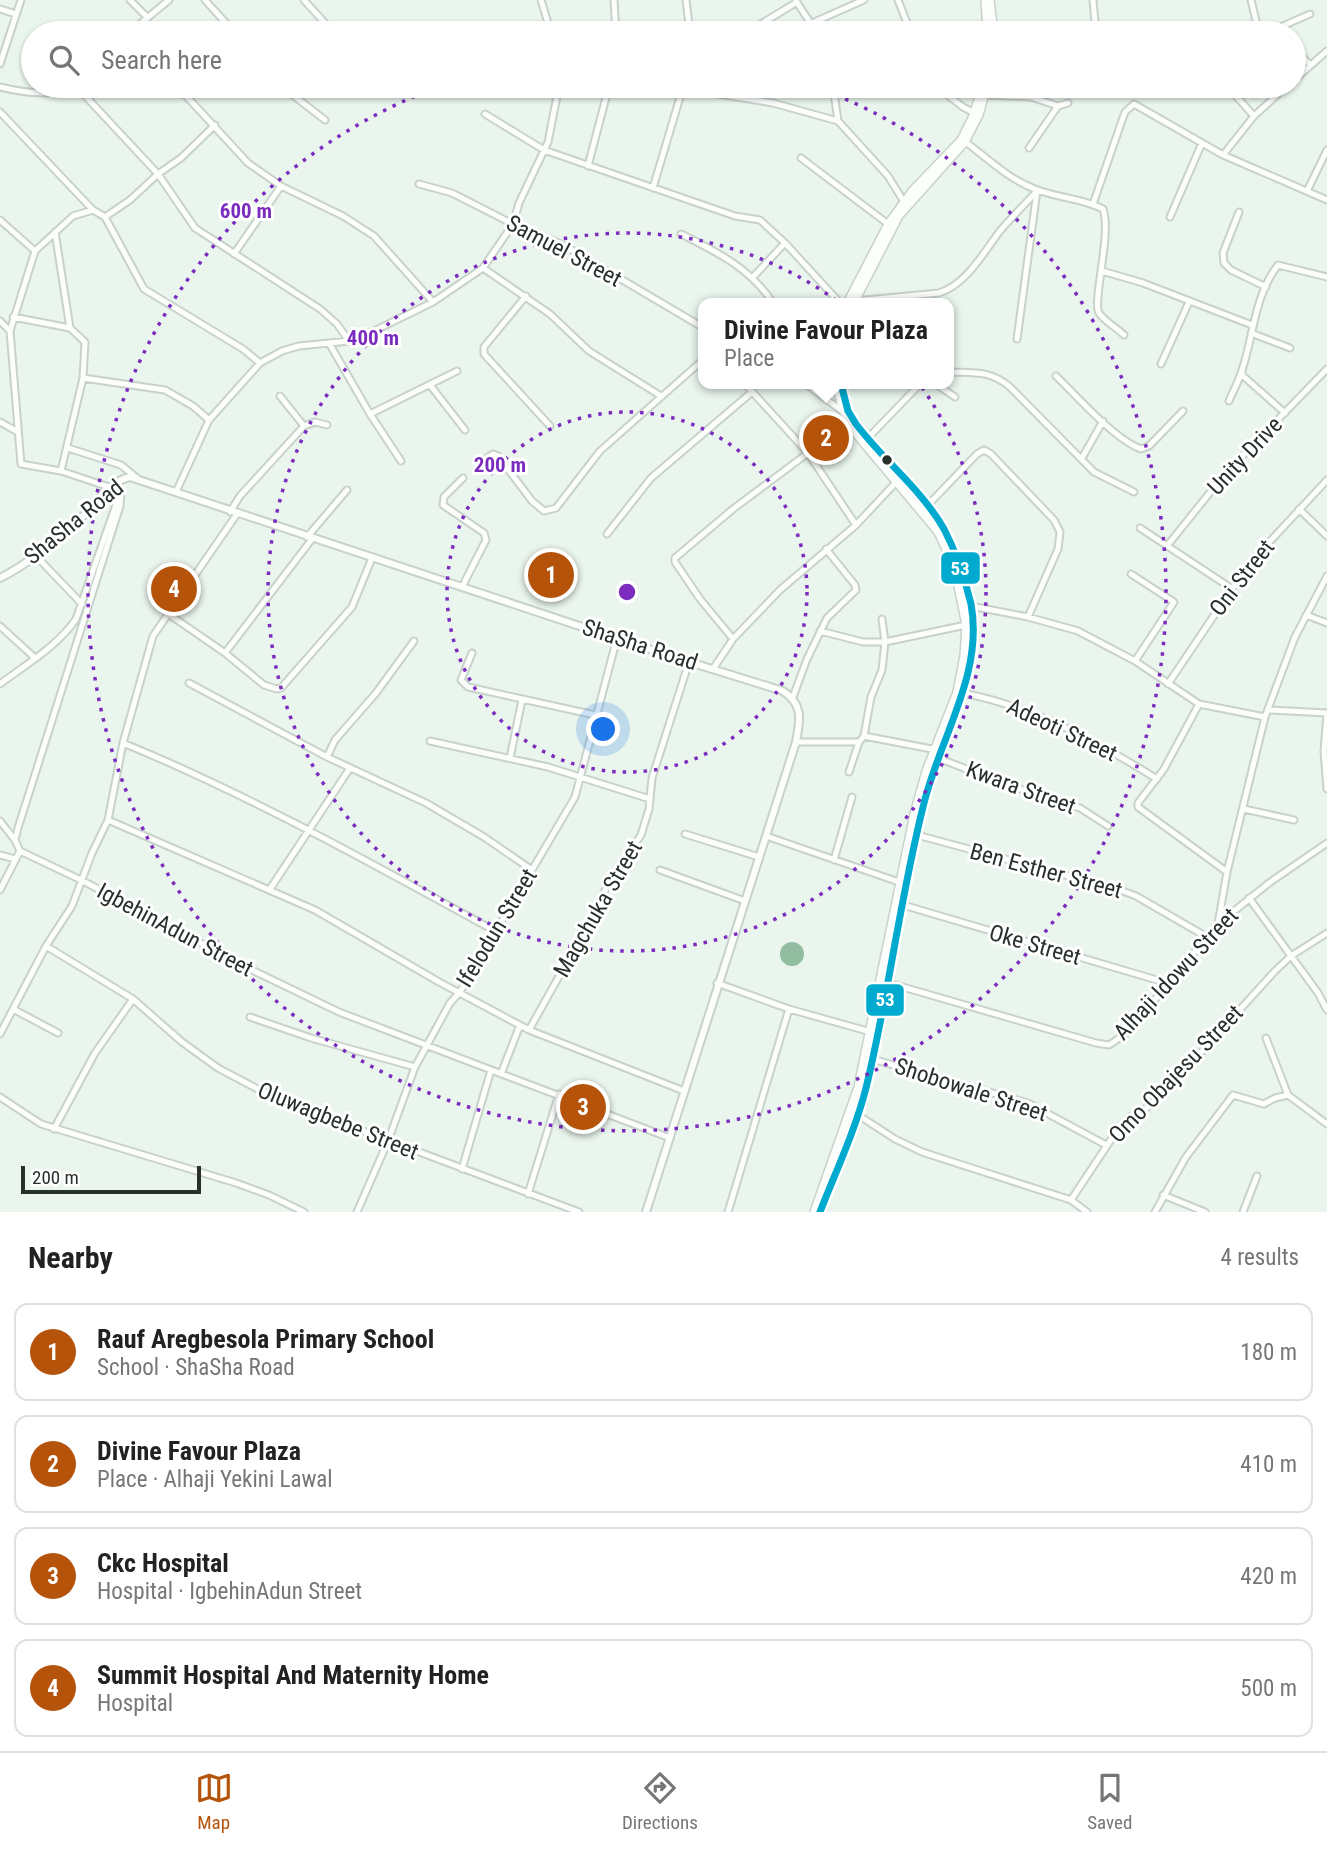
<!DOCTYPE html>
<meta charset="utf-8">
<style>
:root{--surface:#fff;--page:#f2f2f2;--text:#222;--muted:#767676;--line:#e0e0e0;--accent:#b45309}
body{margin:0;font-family:"Roboto Condensed",sans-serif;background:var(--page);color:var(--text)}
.scale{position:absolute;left:21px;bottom:18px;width:180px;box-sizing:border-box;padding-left:7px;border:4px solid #27302a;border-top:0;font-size:19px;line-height:24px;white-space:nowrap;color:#27302a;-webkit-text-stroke:5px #fff;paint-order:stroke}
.you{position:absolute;left:604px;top:730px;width:24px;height:24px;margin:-18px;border:5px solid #fff;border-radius:50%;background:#1a73e8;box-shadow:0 0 0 10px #1a73e833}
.badge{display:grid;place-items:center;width:46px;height:46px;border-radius:50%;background:var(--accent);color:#fff;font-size:23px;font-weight:700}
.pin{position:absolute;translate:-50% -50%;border:4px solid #fff;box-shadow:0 2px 7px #0006}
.popup{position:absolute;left:698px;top:298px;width:256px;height:91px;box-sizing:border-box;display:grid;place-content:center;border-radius:14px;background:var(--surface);filter:drop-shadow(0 2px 5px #0005);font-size:23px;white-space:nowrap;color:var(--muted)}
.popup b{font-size:26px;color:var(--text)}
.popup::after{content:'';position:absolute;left:50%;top:100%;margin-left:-14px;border:14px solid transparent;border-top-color:var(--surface)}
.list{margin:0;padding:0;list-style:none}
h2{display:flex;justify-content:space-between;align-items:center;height:91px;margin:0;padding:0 28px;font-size:30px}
h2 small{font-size:23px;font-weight:400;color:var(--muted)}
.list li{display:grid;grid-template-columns:46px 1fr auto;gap:21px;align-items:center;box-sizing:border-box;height:98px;margin:0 14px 14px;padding:0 14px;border:2px solid var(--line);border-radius:14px}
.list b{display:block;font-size:26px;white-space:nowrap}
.list p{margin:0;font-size:23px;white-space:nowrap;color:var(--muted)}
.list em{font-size:23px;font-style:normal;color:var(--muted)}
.icon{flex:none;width:38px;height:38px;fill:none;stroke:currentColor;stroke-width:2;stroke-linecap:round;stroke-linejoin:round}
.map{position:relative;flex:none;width:1327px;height:1212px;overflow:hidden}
.search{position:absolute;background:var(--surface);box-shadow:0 2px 5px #0004;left:21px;right:21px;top:21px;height:77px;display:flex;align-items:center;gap:18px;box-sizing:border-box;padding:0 24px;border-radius:38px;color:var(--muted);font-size:26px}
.sheet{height:539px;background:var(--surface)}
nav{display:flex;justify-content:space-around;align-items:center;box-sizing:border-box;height:98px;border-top:2px solid var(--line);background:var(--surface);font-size:19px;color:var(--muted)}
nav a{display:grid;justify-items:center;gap:4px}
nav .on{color:var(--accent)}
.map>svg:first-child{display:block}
.water{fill:#92bda1}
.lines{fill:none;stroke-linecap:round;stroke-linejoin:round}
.minor-casing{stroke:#c8d2cb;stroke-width:9}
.tertiary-casing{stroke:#c8d2cb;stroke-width:10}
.secondary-casing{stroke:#c8d2cb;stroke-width:10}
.minor{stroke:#fcfefc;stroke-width:5}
.tertiary{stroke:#fcfefc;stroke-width:6}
.secondary{stroke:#fcfefc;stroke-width:7}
.bus-1-casing{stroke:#fff;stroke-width:12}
.bus-1{stroke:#00a9ce;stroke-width:7}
.ring{fill:none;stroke:#7b2cbf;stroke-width:3.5;stroke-dasharray:3.5 7}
.bus-dot{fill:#27302a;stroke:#fff;stroke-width:2.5}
.labels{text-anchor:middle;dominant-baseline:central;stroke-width:6;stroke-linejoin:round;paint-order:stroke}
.street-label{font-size:23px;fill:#27302a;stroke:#fff}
.centre{fill:#7b2cbf;stroke:#fff;stroke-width:3.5}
.ring-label{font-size:21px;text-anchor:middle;font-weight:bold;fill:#7b2cbf;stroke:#fff;stroke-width:6;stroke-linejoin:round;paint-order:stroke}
.line-badge{stroke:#fff;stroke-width:2.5}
.badge-label{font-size:19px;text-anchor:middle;font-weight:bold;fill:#fff}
</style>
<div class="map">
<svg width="1327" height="1212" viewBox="0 0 1327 1212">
<rect width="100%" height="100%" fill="#e9f5ed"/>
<path class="water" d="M780 954a12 12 0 1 1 24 0a12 12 0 1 1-24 0Z"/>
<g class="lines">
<defs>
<path id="minor" d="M130 0 147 17
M205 0 235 33
M304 0 334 33
M541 0 551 33
M614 0 616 33
M686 0 690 33
M898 0 911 33
M1093 0 1096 33
M1251 0 1257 25
M796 1 817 33
M0 9 16 14
M812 23 864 0
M1154 29 1159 33
M129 33 169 0
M521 33 551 32
M746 33 797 2
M1223 33 1257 25 1276 29 1310 14
M1294 48 1310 65
M0 64 21 0
M1294 80 1327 51
M177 86 248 163 281 186 343 216 374 236 433 302
M281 86 325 120
M667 86 773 103 838 121 888 176 904 202
M833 86 838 121
M936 86 963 107 976 114
M1227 86 1254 116
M0 87C25 93 52 97 76 86L158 174 195 228 320 309 337 324 349 341
M835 93 883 86
M985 95 1031 97 1058 106
M0 112 93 210
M485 114 544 150 735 216 760 220 785 243 840 303
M963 140C986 157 1008 179 1035 189 1057 198 1082 198 1103 209 1112 233 1092 301 1099 313 1104 321 1117 328 1124 335
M1029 148 1058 106 1068 103
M1223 155 1254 116 1287 86
M801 158 888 224
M588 166 609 86
M419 184 452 193 513 224 563 245 704 328
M653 188 683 87
M1307 191 1327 150
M1093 204 1125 112 1134 104 1223 155 1327 200
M1239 212 1223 253 1224 263 1231 270 1266 287
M105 217 144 289 243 349 260 363
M1170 217 1202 143
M0 220 35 251
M55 232 70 328
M681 234C717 252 750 268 773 303
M234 254 281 186
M483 268 550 314 589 351 661 396
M1102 271 1143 283 1252 325
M753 277 785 243
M526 296 484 347V354L550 426
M855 301 939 293C967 284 983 253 1000 231 1012 217 1025 204 1037 191
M13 317 70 328 85 342 83 378 61 471
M0 321 10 331
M1251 333 1290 348
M1017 339 1037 191
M329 343 370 414 457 371
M1161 364 1189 302
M1242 370V375L1285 413
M948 372C974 373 990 370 1010 387L1094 472 1134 492
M1056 376C1078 397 1114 439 1141 449L1149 446 1183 411
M83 378 165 390 193 406 209 420
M745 384 808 453 856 525
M806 384 842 411
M936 384 955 397
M430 385 465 430
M280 396 304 426
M1229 401C1233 391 1239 381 1242 370 1254 335 1254 296 1278 265L1327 277
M370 414 401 461
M0 422 18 432
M867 439 920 384
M68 448 121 465 138 479
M1082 458 1103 421
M479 463 493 454 498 456 532 501 544 511 556 508 600 451 704 359
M112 488 61 471 21 464 10 331 35 251 73 216 93 210 105 217 130 200 158 174 181 158 215 125
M121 491 120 506 18 828 15 840 20 851 81 880 250 969 339 1012 670 1138
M176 492 209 420 260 363 282 351 299 346 349 341 374 331 433 302 483 268 513 224 519 203 548 142 559 86
M927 506 977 454 984 450 991 454 1054 520 1060 532 1058 549 1028 617
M1299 509 1327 536
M230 512 240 496 304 426 315 422 327 425
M1140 528 1231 588
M607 534 651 478 752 392
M307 537 347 490
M1167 546 1224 475 1327 369
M36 556 82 604
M1131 574 1174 602 1135 661
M462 587 486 540 484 533 443 505 444 497 463 478
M971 606 1028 617 1078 631 1135 661 1199 704 1265 717
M167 613 225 653 264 685 277 689 281 688 352 607 372 558
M1306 615 1327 623
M0 626 35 658
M820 631 863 642H885L966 625
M733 639 700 599 675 562V558L733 509 808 453
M225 653 312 539
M472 653 461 680 468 687 595 715
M713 669 733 639 780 590 856 525 901 477
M189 683 327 757 426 803 484 837 532 870
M0 684C25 665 58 646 76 619L117 502
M1168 684 1248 565 1327 480
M963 693C1034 707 1096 741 1157 779
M793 697 807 659 827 618 856 590 855 585 826 549
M1199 704 1164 769 1138 803V807L1227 872
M1268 710 1327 713 1324 751 1327 789
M864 736 937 750
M430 741 548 767 650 799
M796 742H859
M123 743C252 796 374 865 497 932
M327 757 335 740 376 693 414 641
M510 758 522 700
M938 758 1005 784 1080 808 1108 826
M849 772 859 742 864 736 871 697 882 670 885 642 882 619
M1244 809 1294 820
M108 820 315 910 439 982 529 1030 684 1091
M0 821 15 840
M685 834 759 857
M917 835 1120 890 1136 896 1207 937
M766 836 899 882
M0 855 15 859
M834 860 852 797
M660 870 745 901
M270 889 350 768
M0 890 20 851
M1249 898 1318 993 1327 1010
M903 905 1167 983
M1218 924 1227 872 1265 717 1295 637 1327 576
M46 946 133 999 182 1042 218 1068 286 1104 342 1123 579 1212
M717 983 789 1009 871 1032
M889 983 1096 1043 1109 1045 1127 1033 1218 924 1269 883 1327 843
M13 1009 58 1033
M250 1017 311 1038 415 1067
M529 1030 594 914 609 882 641 835 649 809 652 778 689 662
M0 1034 46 946 72 906 92 853 108 820 123 743 153 636 237 514
M1266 1038 1288 1095
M872 1059 1028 1103 1106 1145
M501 1074 520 1025
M0 1097 41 1124 236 1183 269 1195 304 1212
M858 1115 895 1139 922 1152 1071 1200 1087 1212
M54 1129 95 1053 133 999
M462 1169 491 1070
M528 1194 559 1094
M1163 1195 1205 1212
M1071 1200 1118 1129 1131 1116 1144 1110 1165 1092 1275 971 1291 956 1327 933
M357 1212 388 1141 415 1067 450 1003 460 992 575 797 617 638
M728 1212 789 1009
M1155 1212 1186 1157 1233 1095 1264 1104 1275 1098 1288 1095 1327 1124
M1243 1212 1257 1176"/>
<path id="tertiary" d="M0 578C28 564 53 543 76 523 92 509 108 481 130 477L670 656 783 691C804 705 800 720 796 742L646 1212"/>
<path id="secondary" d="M985 0 987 33
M990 0 994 33
M847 303 888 224 912 191 961 140 973 116 982 86
M854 303 899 216 965 142 979 115 987 86
M814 1212 858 1087 914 814 926 771 957 692 964 656 966 625 954 567 938 532 851 428 843 411 836 384
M820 1212C836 1171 855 1131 866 1088 889 994 900 897 924 803 940 738 984 673 971 604 965 579 956 552 944 529 922 490 883 460 856 424L848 411 841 384"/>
</defs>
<use href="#minor" class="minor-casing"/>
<use href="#tertiary" class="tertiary-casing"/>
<use href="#secondary" class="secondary-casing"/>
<use href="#minor" class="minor"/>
<use href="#tertiary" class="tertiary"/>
<use href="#secondary" class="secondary"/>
<defs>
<path id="bus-1" d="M820 1212C836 1171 855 1131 866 1088 889 994 900 897 924 803 940 738 984 673 971 604 965 579 956 552 944 529 922 490 883 460 856 424L848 411 841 384"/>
</defs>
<use href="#bus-1" class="bus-1-casing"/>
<use href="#bus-1" class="bus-1"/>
</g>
<g class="ring">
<circle cx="627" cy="592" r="180"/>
<circle cx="627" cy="592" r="359"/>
<path d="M816 87A539 539 0 1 1 438 87"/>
</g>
<circle class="bus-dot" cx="887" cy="460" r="6"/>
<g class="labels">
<g class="street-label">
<text transform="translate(564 251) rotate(28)">Samuel Street</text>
<text transform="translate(1245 456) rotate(-47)">Unity Drive</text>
<text transform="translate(74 522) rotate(-39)">ShaSha Road</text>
<text transform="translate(1242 578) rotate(-52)">Oni Street</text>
<text transform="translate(640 645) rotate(18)">ShaSha Road</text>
<text transform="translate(1062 730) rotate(25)">Adeoti Street</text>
<text transform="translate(1021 788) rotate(20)">Kwara Street</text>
<text transform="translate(1046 871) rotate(15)">Ben Esther Street</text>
<text transform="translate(598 909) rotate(-60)">Magchuka Street</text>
<text transform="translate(497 928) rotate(-59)">Ifelodun Street</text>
<text transform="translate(175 930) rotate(28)">IgbehinAdun Street</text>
<text transform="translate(1035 945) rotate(16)">Oke Street</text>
<text transform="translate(1176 974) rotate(-47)">Alhaji Idowu Street</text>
<text transform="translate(1176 1074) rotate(-46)">Omo Obajesu Street</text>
<text transform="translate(971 1090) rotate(18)">Shobowale Street</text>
<text transform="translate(338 1121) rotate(22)">Oluwagbebe Street</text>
</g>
</g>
<circle cx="627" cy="592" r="10" class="centre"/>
<g class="ring-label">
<text x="246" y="218">600 m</text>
<text x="373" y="345">400 m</text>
<text x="500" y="472">200 m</text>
</g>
<g class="line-badge">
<rect x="940" y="551" width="41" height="34" rx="7" fill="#00a9ce"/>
<rect x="865" y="983" width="40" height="34" rx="7" fill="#00a9ce"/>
</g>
<g class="badge-label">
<text x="960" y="575">53</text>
<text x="885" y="1006">53</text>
</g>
</svg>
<div class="scale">200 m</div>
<div class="you"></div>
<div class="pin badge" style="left:551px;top:575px">1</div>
<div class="pin badge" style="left:826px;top:438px">2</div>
<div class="popup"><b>Divine Favour Plaza</b>Place</div>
<div class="pin badge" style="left:583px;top:1107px">3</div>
<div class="pin badge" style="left:174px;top:589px">4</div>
<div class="search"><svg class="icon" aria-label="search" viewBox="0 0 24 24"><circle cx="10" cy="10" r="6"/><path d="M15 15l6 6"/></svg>Search here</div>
</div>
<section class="sheet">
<h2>Nearby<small>4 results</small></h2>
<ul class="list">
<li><span class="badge">1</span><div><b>Rauf Aregbesola Primary School</b><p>School · ShaSha Road</p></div><em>180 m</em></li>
<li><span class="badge">2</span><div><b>Divine Favour Plaza</b><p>Place · Alhaji Yekini Lawal</p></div><em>410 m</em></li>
<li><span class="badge">3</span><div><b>Ckc Hospital</b><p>Hospital · IgbehinAdun Street</p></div><em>420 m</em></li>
<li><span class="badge">4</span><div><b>Summit Hospital And Maternity Home</b><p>Hospital</p></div><em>500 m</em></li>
</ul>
</section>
<nav>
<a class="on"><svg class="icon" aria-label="map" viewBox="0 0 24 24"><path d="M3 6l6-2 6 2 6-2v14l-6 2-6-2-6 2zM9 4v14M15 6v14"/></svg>Map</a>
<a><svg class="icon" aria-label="directions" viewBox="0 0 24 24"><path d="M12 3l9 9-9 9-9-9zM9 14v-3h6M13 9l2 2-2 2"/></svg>Directions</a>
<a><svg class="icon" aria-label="saved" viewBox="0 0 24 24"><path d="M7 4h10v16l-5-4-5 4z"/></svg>Saved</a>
</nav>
